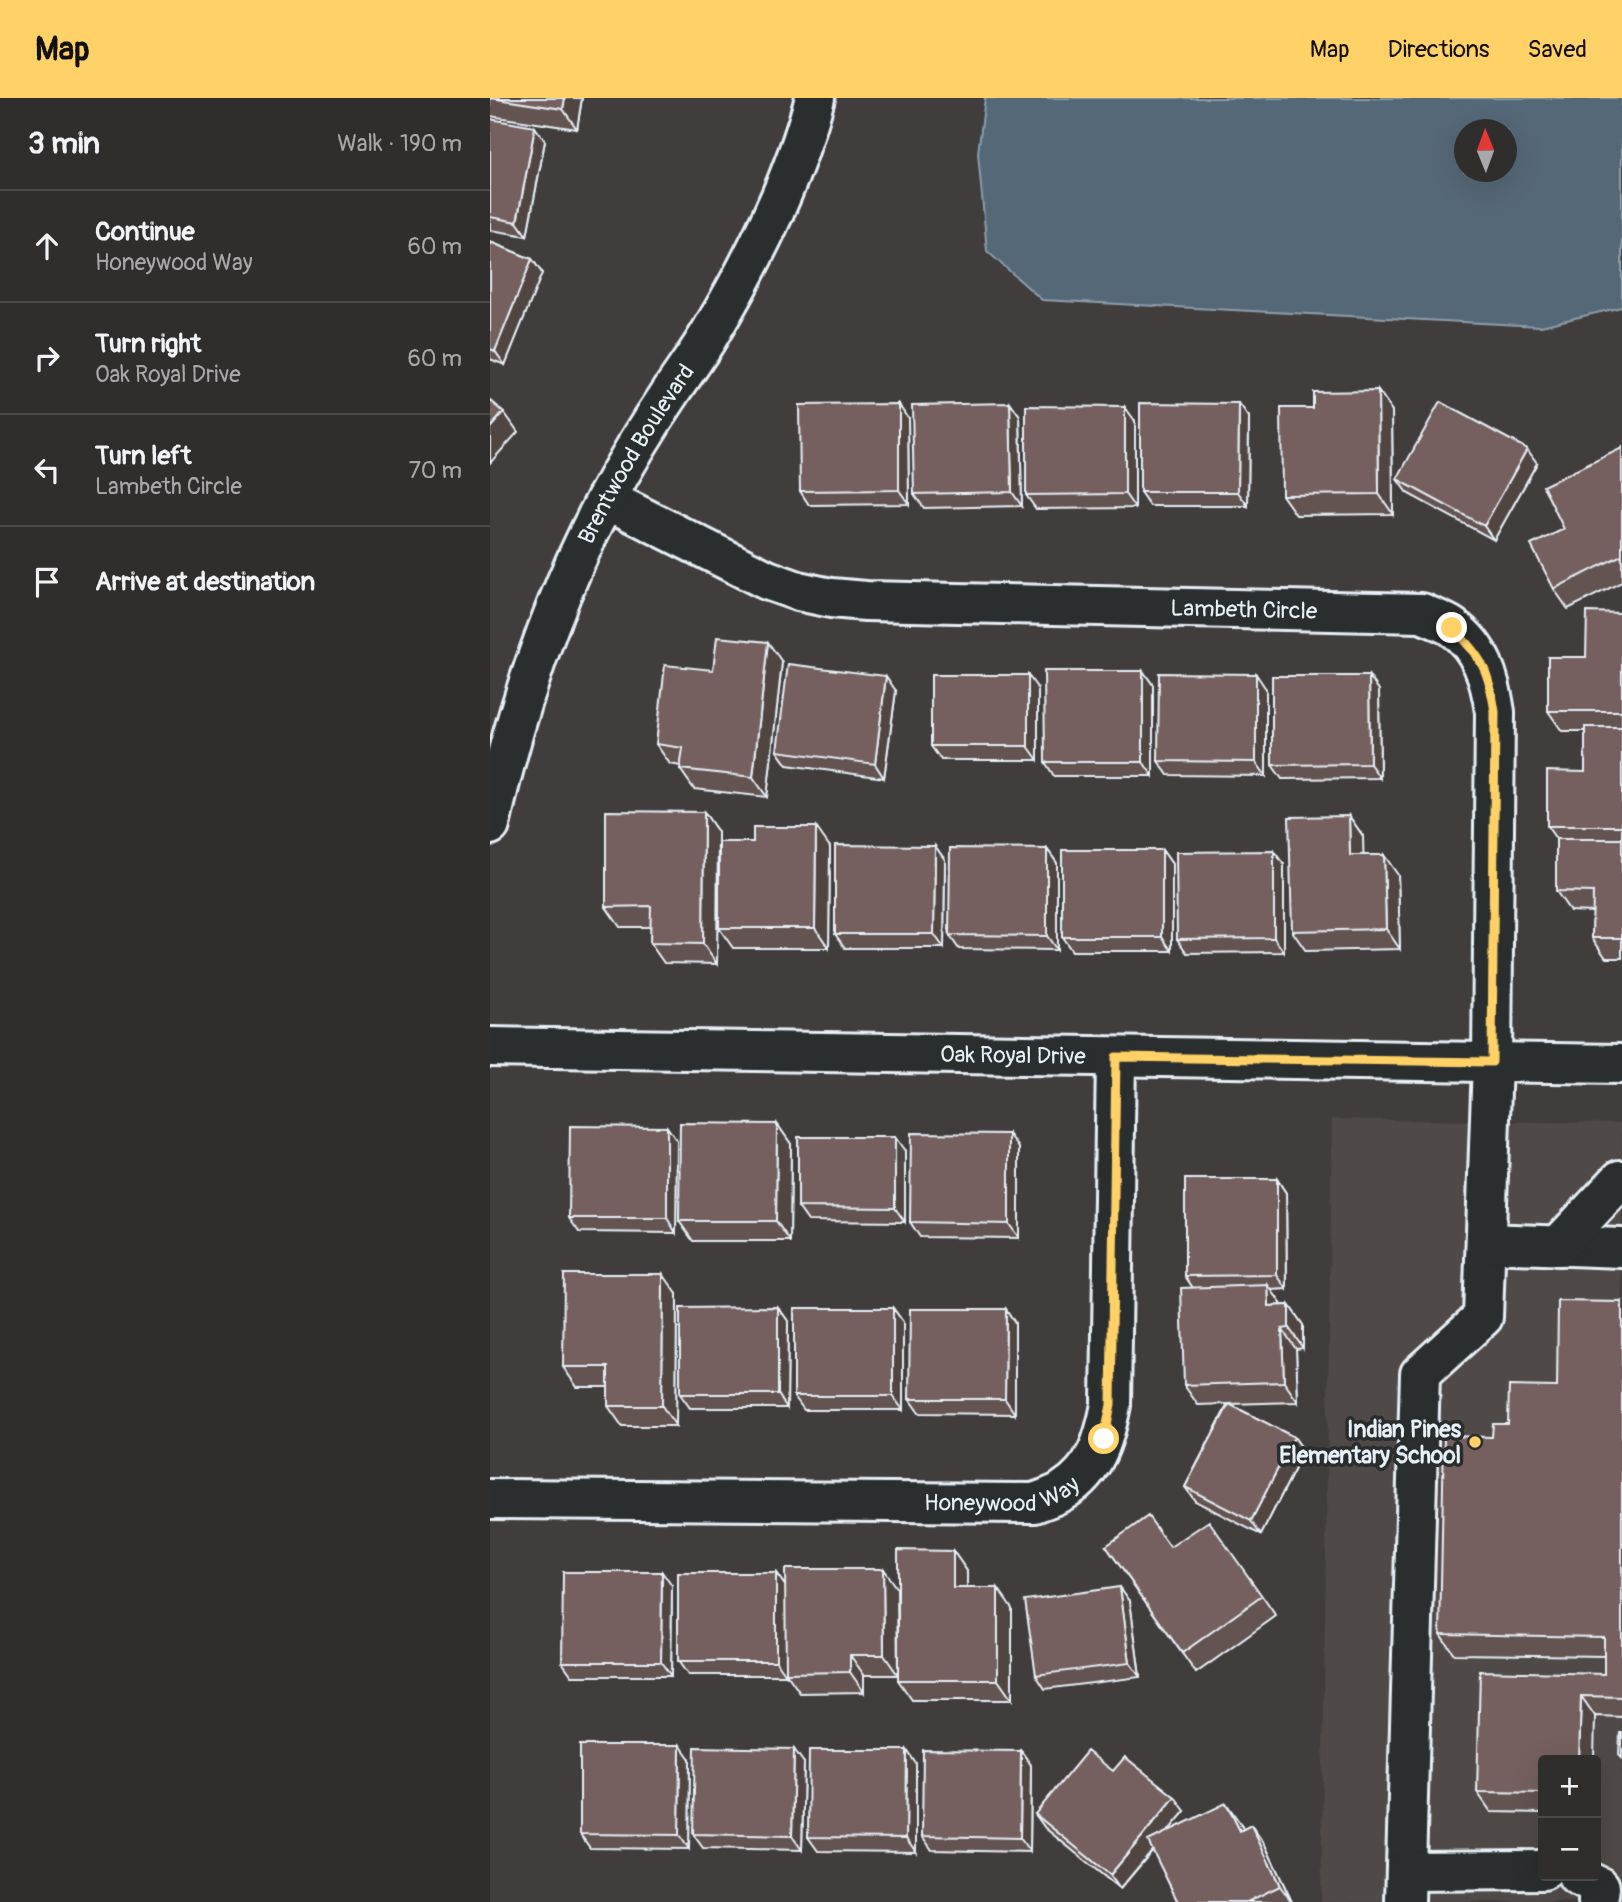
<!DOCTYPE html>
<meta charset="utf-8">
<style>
:root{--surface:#302e2d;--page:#3c3a39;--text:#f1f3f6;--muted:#a8a8aa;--line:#4b4a49;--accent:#ffd166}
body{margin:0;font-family:Pangolin,sans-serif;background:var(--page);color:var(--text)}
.controls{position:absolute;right:21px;bottom:21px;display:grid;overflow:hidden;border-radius:7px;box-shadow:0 7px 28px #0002}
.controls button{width:63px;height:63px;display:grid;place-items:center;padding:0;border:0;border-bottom:2px solid var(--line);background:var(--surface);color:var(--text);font:35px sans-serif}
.compass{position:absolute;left:964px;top:21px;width:63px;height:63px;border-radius:50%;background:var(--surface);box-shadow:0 7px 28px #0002;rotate:359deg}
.stop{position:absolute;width:21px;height:21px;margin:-16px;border:5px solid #ffd166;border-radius:50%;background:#fff}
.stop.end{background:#ffd166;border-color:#fff;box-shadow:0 2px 7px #0008}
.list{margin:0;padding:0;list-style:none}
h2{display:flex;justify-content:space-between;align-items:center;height:91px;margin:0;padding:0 28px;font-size:30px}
h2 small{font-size:23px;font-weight:400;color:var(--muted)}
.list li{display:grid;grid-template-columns:46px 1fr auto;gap:21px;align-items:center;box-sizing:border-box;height:112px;padding:0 28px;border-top:2px solid var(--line)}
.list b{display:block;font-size:26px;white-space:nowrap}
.list p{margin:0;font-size:23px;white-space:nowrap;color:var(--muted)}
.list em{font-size:23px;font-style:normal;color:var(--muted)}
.icon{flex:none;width:38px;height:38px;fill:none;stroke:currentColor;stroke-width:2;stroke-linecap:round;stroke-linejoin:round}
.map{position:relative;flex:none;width:1132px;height:1804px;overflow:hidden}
header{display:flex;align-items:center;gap:42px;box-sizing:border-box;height:98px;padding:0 35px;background:var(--accent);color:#111}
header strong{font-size:33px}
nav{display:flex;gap:38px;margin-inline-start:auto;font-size:24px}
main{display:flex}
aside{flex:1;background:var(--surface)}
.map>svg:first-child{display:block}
.built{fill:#504846;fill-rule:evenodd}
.water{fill:#546777;stroke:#8f9eab;stroke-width:2;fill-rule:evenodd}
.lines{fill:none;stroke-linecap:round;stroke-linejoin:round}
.minor-casing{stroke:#e8f1f8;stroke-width:44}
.minor{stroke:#2a2d2e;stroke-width:38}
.wall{fill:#645351;stroke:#e8f1f8;stroke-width:2}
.shaded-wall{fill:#514442;stroke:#e8f1f8;stroke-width:2}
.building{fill:#74615e;stroke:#e8f1f8;stroke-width:2}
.route{stroke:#ffd166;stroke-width:9}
.poi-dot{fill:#ffd166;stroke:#2a2d2e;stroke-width:2.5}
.labels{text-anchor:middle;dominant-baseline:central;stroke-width:7;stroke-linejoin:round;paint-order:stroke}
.street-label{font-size:23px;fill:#e8f1f8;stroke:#2a2d2e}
.poi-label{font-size:23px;font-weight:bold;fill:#e8f1f8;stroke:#2a2d2e;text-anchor:end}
</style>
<header>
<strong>Map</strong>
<nav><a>Map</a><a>Directions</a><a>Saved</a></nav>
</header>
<main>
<aside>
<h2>3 min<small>Walk · 190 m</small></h2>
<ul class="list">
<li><svg class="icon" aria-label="ahead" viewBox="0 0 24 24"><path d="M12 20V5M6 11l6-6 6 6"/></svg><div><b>Continue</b><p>Honeywood Way</p></div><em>60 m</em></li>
<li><svg class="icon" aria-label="right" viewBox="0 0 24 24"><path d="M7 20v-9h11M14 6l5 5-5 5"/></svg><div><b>Turn right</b><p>Oak Royal Drive</p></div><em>60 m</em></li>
<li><svg class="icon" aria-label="left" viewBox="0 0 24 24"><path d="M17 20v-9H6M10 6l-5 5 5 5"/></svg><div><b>Turn left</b><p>Lambeth Circle</p></div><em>70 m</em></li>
<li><svg class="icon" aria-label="arrive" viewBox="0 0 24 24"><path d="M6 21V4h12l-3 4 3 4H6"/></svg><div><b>Arrive at destination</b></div></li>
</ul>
</aside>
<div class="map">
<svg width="1132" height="1804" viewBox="0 0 1132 1804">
<rect width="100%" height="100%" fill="#403d3c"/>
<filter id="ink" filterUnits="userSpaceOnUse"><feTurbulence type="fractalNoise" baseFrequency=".0143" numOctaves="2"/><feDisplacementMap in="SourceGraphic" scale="14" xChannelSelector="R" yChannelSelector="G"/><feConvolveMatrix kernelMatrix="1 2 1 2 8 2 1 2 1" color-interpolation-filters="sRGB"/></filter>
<g filter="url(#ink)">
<path class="built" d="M842 1021 1132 1025V1804H831ZM1053 1662H1106V1778H1053Z"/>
<path class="water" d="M495 0H1132V209L1051 228 552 202 497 153 488 55ZM974 32H1016V74H974Z"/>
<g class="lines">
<defs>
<g id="minor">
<path id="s1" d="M116 401 277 482 308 493 341 500 376 503 932 515C942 520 953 523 962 529 992 550 1000 581 1005 614L1002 964 993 1219 930 1276 915 1804"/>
<path id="s2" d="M0 727C25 614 61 505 115 403 135 366 158 328 181 294 195 273 210 253 222 232 265 160 304 81 325 0"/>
<path id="s3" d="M0 949 1132 966"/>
<path d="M996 1145 1132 1150"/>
<path d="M1068 1148 1130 1082H1132"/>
<path id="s4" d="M0 1401 544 1405C554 1401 566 1398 574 1392 606 1371 614 1342 621 1307L626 959"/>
<path d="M916 1773 1053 1772"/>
<path d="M1087 1778 1110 1789 1108 1804"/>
</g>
</defs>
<use href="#minor" class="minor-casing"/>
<use href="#minor" class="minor"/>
</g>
<path class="wall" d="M0 0H92L87 31 0 18Z
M0 21 55 43 37 138 0 132Z
M0 144 42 161 52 175 15 267 0 261Z
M888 293 902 313 903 416 806 417 792 397 823 310Z
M520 305 530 319 532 408 434 410 424 396Z
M418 320 419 406 319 407 310 393Z
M759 320 758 408H660L650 394Z
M645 323V410L546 411 536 397Z
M1132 350V484L1078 511 1064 491 1074 431Z
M1047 365 1004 442 917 395 907 381Z
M1132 515V860H1116L1102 840 1103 814 1080 813 1066 793V741L1057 728 1095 674V633H1072L1058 613 1096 559Z
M292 564 277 699 204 691 190 671 191 668 180 666 166 646 223 572Z
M653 573 663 587V678H564L555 664Z
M879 578 889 592 890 680 792 681 782 667Z
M548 591V662H451L441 648Z
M776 591V678L678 677 668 663Z
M406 593 394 680 297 667 287 653Z
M214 714 228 734 227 866 174 865 160 845 161 829H130L116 809Z
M859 718 873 738V757L908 777 910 851 816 853 802 833Z
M445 748 455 762 454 850H355L345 836Z
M340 749 339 850H243L229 830Z
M557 751 567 765V852L469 851 459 837Z
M672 752 682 766V853H582L572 839Z
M794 767V854L697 855 687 841Z
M287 1026 301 1046 300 1143H203L189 1123Z
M177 1029 187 1043 186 1135 89 1134 79 1120Z
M519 1036 529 1050V1140L430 1139 420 1124Z
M415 1053V1124L318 1123 308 1109Z
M787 1081 796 1095 797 1191 781 1192 792 1207H799L813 1227V1250L806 1251 808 1304 739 1306 804 1339 814 1353 771 1437 705 1403 695 1389 738 1306 708 1307 694 1287 703 1190 695 1178Z
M187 1196 186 1328H132L118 1308V1289H87L73 1269Z
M1132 1204V1619L1105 1618 1053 1662V1715L1001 1714 987 1694 1114 1576V1558L964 1556 950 1536 1002 1339 1067 1289Z
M288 1209 298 1223 297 1310H200L190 1296Z
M403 1210 413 1224V1312H314L304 1298Z
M516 1211 525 1225V1316L429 1315 419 1301Z
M616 1448 680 1449 772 1498 786 1518 706 1575Z
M463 1453 477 1473V1490L522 1510V1602H422L408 1582V1577H374V1594L310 1595 296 1575V1520V1577H198L188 1563 286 1475 296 1489 407 1491 408 1572Z
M182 1488 181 1578H82L72 1564Z
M640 1503 650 1579 555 1591 546 1577Z
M531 1653 541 1667 540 1754 442 1752 432 1738Z
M200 1661 199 1751 100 1750 90 1736Z
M314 1665 312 1752 213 1750 203 1736Z
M426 1666V1754L328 1753 318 1739Z
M623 1673 695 1713 677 1734 750 1725 753 1731 775 1747 802 1804H688L663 1752 630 1791 555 1730 545 1716Z"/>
<path class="shaded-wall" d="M75 0H92L87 31 73 11Z
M45 29 55 43 37 138 27 124Z
M42 161 52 175 15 267 5 253Z
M888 293 902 313 903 416 889 396Z
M520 305 530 319 532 408 522 394Z
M409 306 418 320 419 406 409 392Z
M749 306 759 320 758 408 748 394Z
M635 309 645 323V410L635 396Z
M14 314 28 334 0 365V330Z
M1037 351 1047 365 1004 442 994 428Z
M278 544 292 564 277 699 263 679Z
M653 573 663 587V678L653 664Z
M766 576 776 591V678L766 664Z
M538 577 548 591V662L538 648Z
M396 578 406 593 394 680 385 666Z
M879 578 889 592 890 680 880 666Z
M214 714 228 734 227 866 213 846Z
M859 718 873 738 874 777 860 757Z
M326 729 340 749 339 850 325 830Z
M445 748 455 762 454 850 444 836Z
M557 751 567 765V852L557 838Z
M672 752 682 766V853L672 839Z
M784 753 794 767V854L784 840Z
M894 757 908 777 910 851 896 831Z
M287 1026 301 1046 300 1143 286 1123Z
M177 1029 187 1043 186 1135 177 1120Z
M519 1036 529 1050V1140L519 1126Z
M405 1039 415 1053V1124L405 1110Z
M787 1081 796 1095 797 1191 787 1177Z
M173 1176 187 1196 186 1328 172 1308Z
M778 1187 792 1207 779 1208Z
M799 1207 813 1227V1250L799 1230Z
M288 1209 298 1223 297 1310 288 1296Z
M403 1210 413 1224V1312L403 1298Z
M516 1211 525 1225V1316L515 1301Z
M792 1231 806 1251 808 1304 794 1284Z
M804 1339 814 1353 771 1437 761 1423Z
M463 1453 477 1473V1510L463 1490Z
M393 1471 407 1491 408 1577 394 1557Z
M172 1474 182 1488 181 1578 171 1564Z
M286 1475 296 1489V1577L286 1563Z
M630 1489 640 1503 650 1579 640 1565Z
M508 1490 522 1510V1602L508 1582Z
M360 1557 374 1577V1594L360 1574Z
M1091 1598 1105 1618 1104 1662H1089Z
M190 1647 200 1661 199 1751 189 1737Z
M304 1651 314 1665 312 1752 302 1738Z
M417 1652 426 1666V1754L416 1740Z
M531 1653 541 1667 540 1754 530 1740Z
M685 1699 695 1713 630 1791 620 1777Z
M736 1705 750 1725 764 1753 750 1733Z
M761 1727 775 1747 802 1804 790 1788Z"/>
<path class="building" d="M0 0H75L73 11Z
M0 21 45 29 27 124 0 119Z
M0 144 42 161 5 253 0 251Z
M888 293 889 396 792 397 791 310H823V294Z
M0 302 14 314 0 330Z
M950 304 1037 351 994 428 907 381Z
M520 305 522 394 424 396 422 307Z
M650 305 749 306 748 394H650Z
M409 306V392L310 393 309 307Z
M536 308 635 309V396L536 397Z
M1132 350V457L1064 491 1041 447 1074 431 1053 388Z
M1097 514 1132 515V613H1058V559H1096Z
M227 539 278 544 263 679 190 671 193 650 166 646 175 567 223 572Z
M298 566 396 578 385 666 287 653Z
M554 573H653V664H555Z
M669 575 766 576V664L668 663Z
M441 577H538V648H441Z
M782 578H879L880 666 782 667Z
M1095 629H1132V728H1057V673L1095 674Z
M116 713 214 714 213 846 160 845 161 808 116 809Z
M859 718 860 757H894L896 831 802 833 799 719Z
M263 729H326L325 830H229V744H263Z
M1066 741H1132V840H1102L1103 794 1066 793Z
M345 747 445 748 444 836H345Z
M460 750 557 751V838L459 837Z
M572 752H672V839H572Z
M784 753V840L687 841 686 754Z
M190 1025 287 1026 286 1123H189Z
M80 1028 177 1029V1120H79Z
M421 1035 519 1036V1126L420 1124Z
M308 1039H405V1110L308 1109Z
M695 1081H787V1177L695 1178Z
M74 1176H173L172 1308H118V1269H73Z
M778 1187 779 1208 799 1207V1230L792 1231 794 1284 694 1287 691 1190Z
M1068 1203 1132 1204V1599L1091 1598 1089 1662H1053V1695L987 1694 990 1573 1114 1576V1539L950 1536 954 1338 1002 1339 1003 1326H1018L1019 1288 1067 1289Z
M288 1209V1296H190V1210Z
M304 1210H403V1298H304Z
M420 1211H516L515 1301H419Z
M739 1306 804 1339 761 1423 695 1389Z
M658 1418 680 1449 719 1423 772 1498 692 1555 616 1448Z
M408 1452 463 1453V1490H508V1582H408Z
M295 1471H393L394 1557H360V1574L296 1575Z
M73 1474H172L171 1564H72Z
M188 1475H286V1563H188Z
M630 1489 640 1565 546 1577 535 1502Z
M1130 1635H1132V1660L1129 1657Z
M90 1647H190L189 1737 90 1736Z
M205 1649 304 1651 302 1738 203 1736Z
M319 1652H417L416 1740 318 1739Z
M433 1652 531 1653 530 1740 432 1738Z
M597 1653 623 1673 635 1659 685 1699 620 1777 545 1716Z
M736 1705 750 1733 761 1727 790 1788 757 1804H688L658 1743Z"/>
</g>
<g class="lines" filter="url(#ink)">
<path class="route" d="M614 1341 621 1307 626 959 1002 964 1005 614C999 573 992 559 962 530"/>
</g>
<circle class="poi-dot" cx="985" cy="1344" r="7"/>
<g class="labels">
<g class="street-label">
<text stroke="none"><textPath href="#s2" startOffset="401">Brentwood Boulevard</textPath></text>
<text stroke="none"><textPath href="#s1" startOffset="660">Lambeth Circle</textPath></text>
<text stroke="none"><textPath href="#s3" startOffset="523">Oak Royal Drive</textPath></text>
<text stroke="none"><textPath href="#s4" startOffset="513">Honeywood Way</textPath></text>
</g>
<g class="poi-label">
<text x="971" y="1331">Indian Pines<tspan x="971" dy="26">Elementary School</tspan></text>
</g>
</g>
</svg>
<div class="controls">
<button>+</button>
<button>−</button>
</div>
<svg class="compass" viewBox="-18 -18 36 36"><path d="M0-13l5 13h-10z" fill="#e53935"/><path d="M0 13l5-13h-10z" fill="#a8a8aa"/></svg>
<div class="stop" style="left:614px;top:1341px"></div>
<div class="stop end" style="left:962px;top:530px"></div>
</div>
</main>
